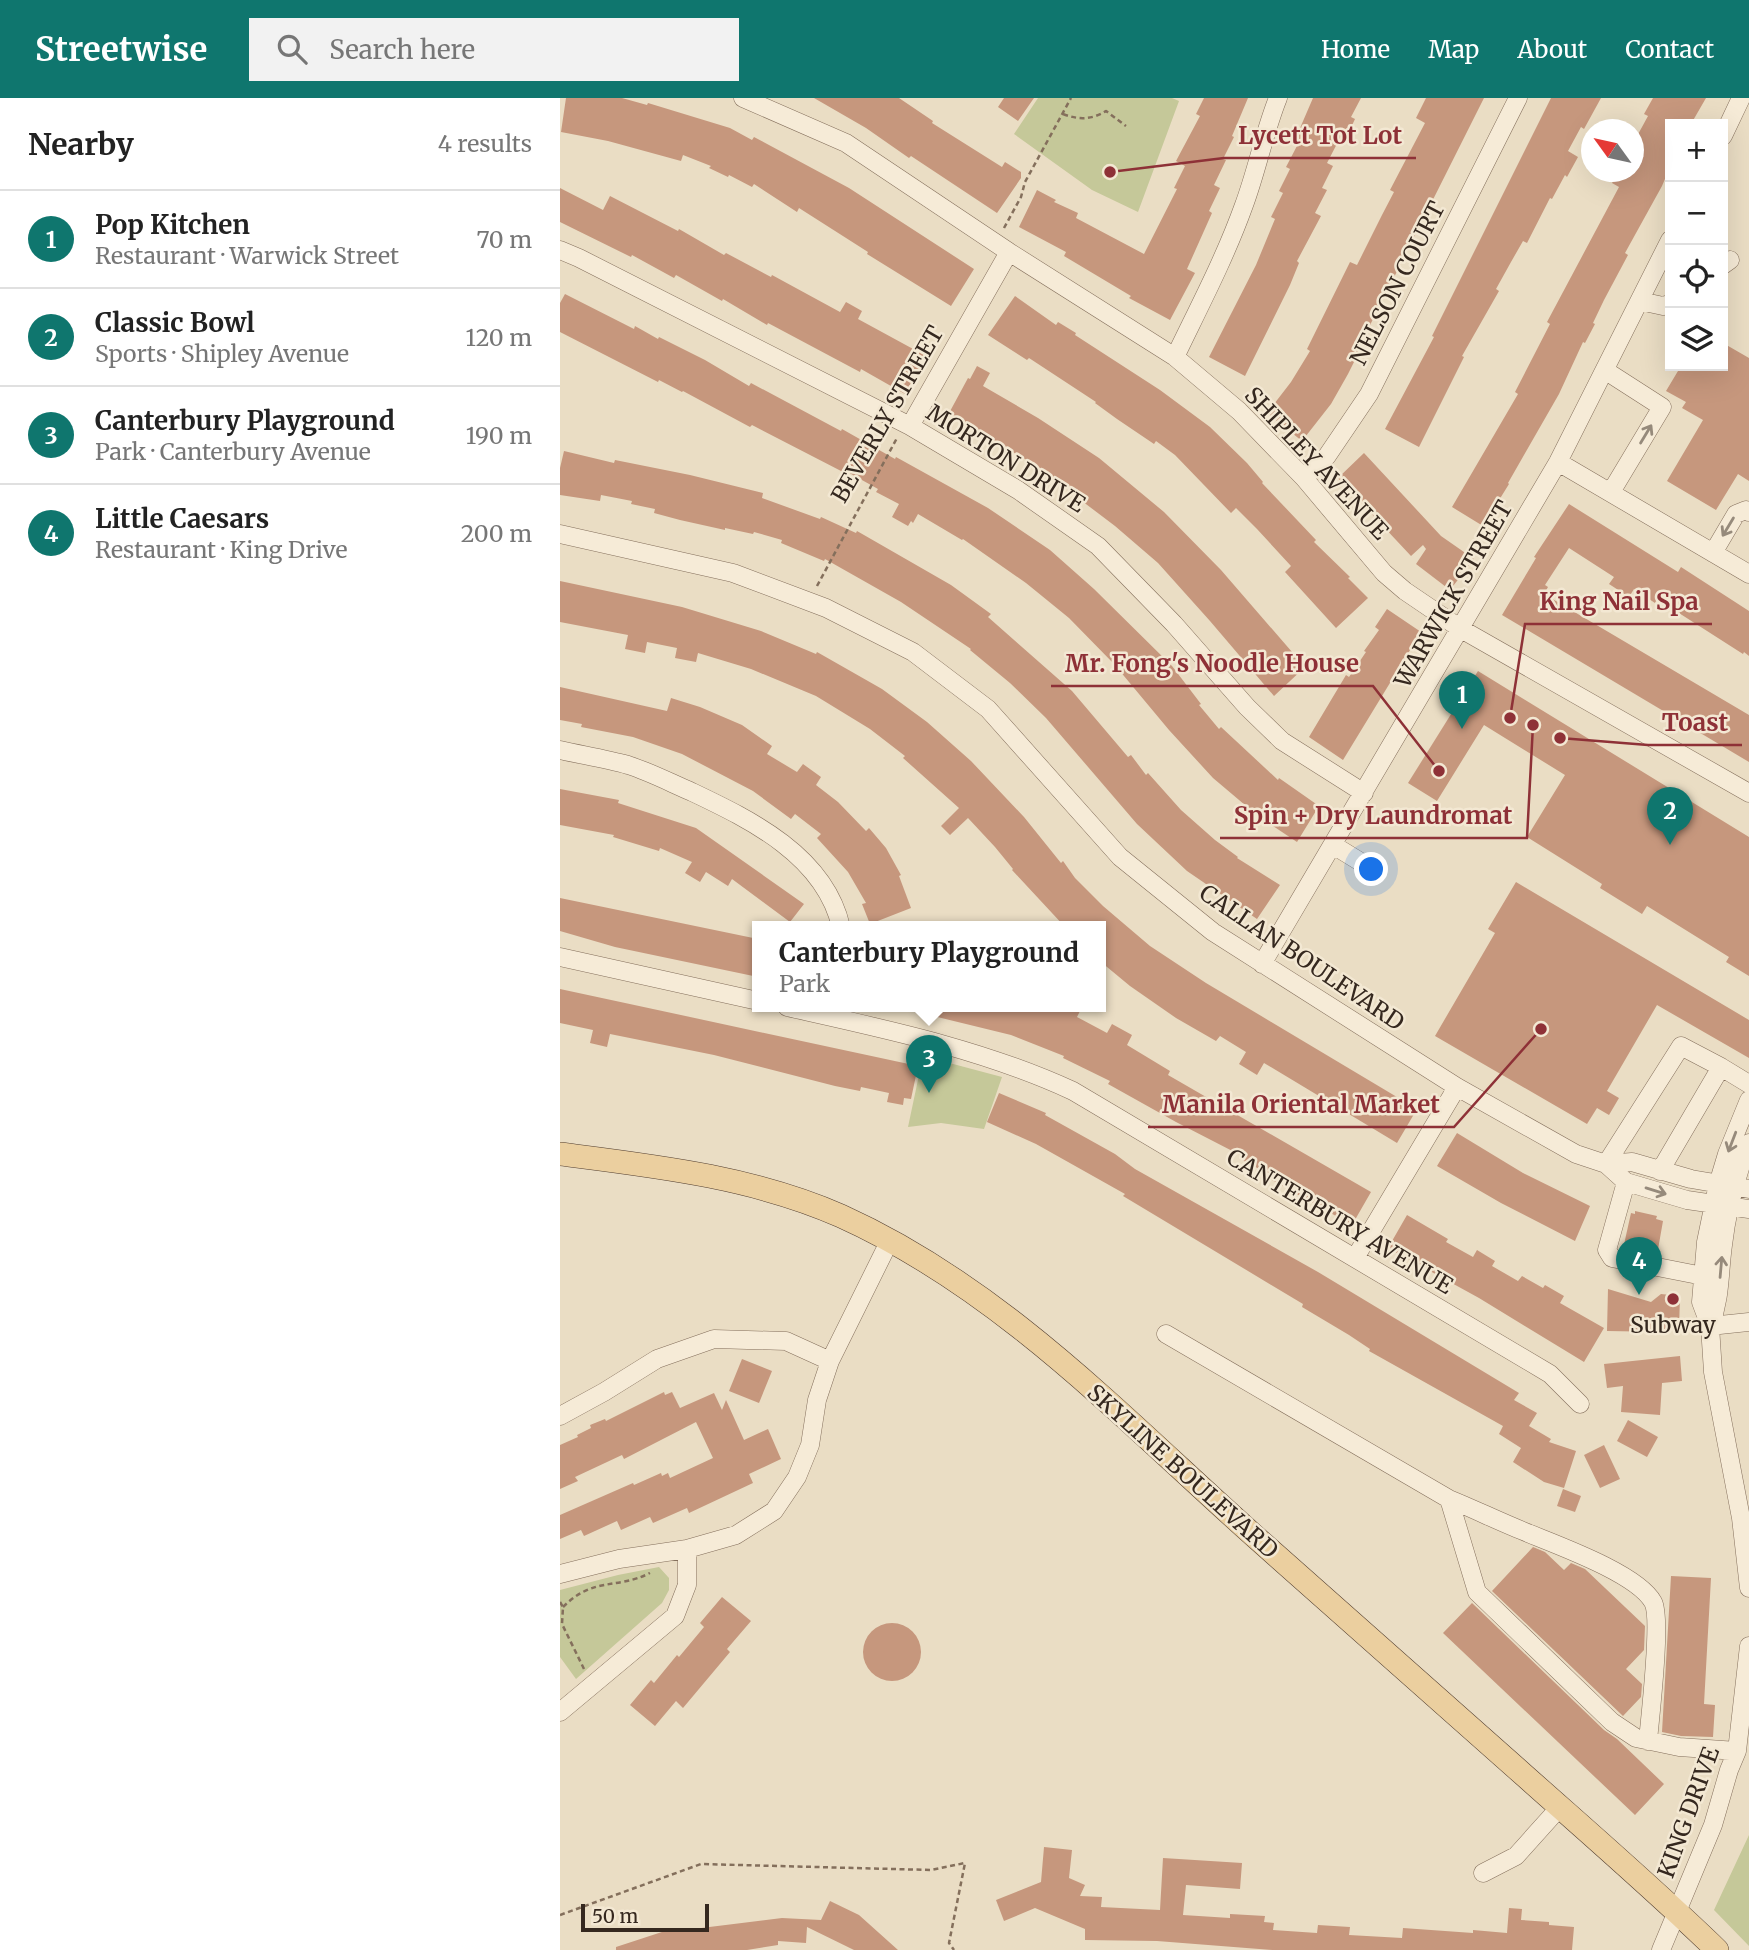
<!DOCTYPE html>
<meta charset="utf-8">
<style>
:root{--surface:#fff;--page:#f2f2f2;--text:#222;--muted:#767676;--line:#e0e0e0;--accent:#0f766e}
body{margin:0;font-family:Merriweather,serif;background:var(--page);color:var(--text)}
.controls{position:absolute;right:21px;top:21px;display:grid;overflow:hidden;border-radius:0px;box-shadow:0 7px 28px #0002}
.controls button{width:63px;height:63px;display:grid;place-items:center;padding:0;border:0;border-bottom:2px solid var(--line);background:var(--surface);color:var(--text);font:35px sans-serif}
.compass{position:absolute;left:1021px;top:21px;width:63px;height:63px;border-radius:50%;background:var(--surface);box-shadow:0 7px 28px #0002;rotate:303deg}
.scale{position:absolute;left:21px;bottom:18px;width:128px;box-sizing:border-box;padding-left:7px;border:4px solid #35281f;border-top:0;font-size:19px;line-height:24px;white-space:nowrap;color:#35281f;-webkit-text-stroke:5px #f3e8d3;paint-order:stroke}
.you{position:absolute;left:812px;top:772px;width:24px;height:24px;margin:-18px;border:5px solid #fff;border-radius:50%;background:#1a73e8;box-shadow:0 0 0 10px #1a73e833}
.badge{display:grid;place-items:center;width:46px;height:46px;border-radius:50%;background:var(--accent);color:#fff;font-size:23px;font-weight:700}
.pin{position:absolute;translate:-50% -58px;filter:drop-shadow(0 2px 4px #0008)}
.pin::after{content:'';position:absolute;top:37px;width:24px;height:21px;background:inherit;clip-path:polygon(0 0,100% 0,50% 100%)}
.popup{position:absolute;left:192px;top:823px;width:354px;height:91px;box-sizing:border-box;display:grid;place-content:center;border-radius:0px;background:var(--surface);filter:drop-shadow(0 2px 5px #0005);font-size:23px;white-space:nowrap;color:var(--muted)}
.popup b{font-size:26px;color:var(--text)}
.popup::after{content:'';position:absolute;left:50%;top:100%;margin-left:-14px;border:14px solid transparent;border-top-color:var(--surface)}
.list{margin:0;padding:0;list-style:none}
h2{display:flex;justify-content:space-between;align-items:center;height:91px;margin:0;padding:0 28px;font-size:30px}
h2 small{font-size:23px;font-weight:400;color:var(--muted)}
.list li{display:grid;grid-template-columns:46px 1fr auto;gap:21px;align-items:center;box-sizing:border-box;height:98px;padding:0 28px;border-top:2px solid var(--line)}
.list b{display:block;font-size:26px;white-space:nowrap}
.list p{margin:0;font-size:23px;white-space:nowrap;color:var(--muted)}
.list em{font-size:23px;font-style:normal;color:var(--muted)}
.icon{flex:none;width:38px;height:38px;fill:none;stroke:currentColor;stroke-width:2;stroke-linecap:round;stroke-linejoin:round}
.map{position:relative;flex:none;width:1189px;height:1852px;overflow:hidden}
header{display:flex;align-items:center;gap:42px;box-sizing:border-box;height:98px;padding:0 35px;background:var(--accent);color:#fff}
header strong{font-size:33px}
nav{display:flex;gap:38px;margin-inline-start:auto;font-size:24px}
.search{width:490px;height:63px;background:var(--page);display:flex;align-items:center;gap:18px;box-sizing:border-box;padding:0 24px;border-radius:0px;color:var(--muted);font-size:26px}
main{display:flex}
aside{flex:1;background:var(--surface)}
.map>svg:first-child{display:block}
.green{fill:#c5c899}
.building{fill:#c6977d}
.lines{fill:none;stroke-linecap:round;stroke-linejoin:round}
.minor-casing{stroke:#846f5c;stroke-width:19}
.major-casing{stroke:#523e30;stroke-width:24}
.path{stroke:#846f5c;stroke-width:2.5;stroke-dasharray:5 3.5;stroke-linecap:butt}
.minor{stroke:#f6ebd7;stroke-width:18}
.major{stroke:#ebcf9f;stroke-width:23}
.oneway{stroke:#968a7b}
.poi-dot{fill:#8e3137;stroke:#f3e8d3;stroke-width:2.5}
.labels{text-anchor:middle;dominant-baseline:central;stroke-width:5;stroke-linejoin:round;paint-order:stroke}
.street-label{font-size:23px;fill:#35281f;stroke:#f3e8d3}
.poi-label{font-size:23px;fill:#35281f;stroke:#f3e8d3}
.leader{fill:none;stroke:#8e3137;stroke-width:2.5}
.callout-dot{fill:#8e3137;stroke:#f3e8d3;stroke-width:2.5}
.callout-label{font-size:24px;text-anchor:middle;font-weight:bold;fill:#8e3137;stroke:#f3e8d3;stroke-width:5;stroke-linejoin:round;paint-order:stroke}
</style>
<header>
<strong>Streetwise</strong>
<div class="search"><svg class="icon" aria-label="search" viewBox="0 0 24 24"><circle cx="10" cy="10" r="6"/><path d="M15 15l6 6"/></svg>Search here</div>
<nav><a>Home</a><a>Map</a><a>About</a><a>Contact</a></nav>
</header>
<main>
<aside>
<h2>Nearby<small>4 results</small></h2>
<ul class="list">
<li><span class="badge">1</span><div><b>Pop Kitchen</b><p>Restaurant · Warwick Street</p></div><em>70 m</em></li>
<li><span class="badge">2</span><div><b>Classic Bowl</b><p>Sports · Shipley Avenue</p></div><em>120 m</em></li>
<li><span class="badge">3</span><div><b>Canterbury Playground</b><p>Park · Canterbury Avenue</p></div><em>190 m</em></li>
<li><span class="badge">4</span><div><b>Little Caesars</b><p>Restaurant · King Drive</p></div><em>200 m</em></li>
</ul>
</aside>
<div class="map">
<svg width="1189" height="1852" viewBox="0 0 1189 1852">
<rect width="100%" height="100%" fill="#eaddc4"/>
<path class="green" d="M478 0H612L619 3 578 114 532 92 454 36Z
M363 958 442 979 424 1031 381 1025 348 1029Z
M99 1469 109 1480V1492L102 1505 16 1581 0 1559V1492L58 1477Z
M1189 1737V1848L1154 1812Z"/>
<path class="building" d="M6 0H62L87 7 88 5 170 30 192 42 194 39 289 90 414 171 391 208 307 156 308 154 239 110 237 114 194 86 192 89 169 77 168 79 149 70 151 68 123 57 121 63 48 43 1 34Z
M254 0H339L373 23 372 25 442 69 445 64 461 74V80L437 115 351 58 349 60 306 30Z
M444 0H474L458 23 438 9Z
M644 0H688L672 38 674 39 663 61 666 62 654 87 660 90 649 113 652 115 627 171 635 175 610 222 569 200 571 198 504 158 506 154 459 129 477 92 496 102 494 104 518 115 516 120 584 156 617 91 614 90 625 68 616 63 640 18 636 16Z
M753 0H801L791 19 795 21 786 40 781 38 767 65 773 68 762 90 767 92 755 115 761 118 737 163 739 165 730 187 685 278 649 259 696 167 715 121 711 119 723 95 719 93 730 71 726 69 738 46 734 44Z
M866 0H924L797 253 799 254 788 276 771 306 742 343 707 315 731 284 750 253 747 251 790 164 797 167 822 117 834 94 830 92 865 25 856 20Z
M991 0H1041L1024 31 1021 29 1008 53 1018 59 1007 79 1005 77 992 101 990 100 967 145 963 143 951 164 936 191 939 193 902 258 904 259 859 349 825 331 874 239 872 238Z
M1093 0H1146L1131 26H1110V69L1102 88 1065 155 1068 157 1044 202 1033 225 1035 226 1025 245 1023 244 999 296 948 385 949 386 923 428 892 409 958 296 955 294 990 226 987 224 1059 89 1052 85 1059 74H1074V59L1082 43 1076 40 1088 18 1084 16Z
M0 90 43 112 50 98 118 133 119 131 164 157 166 155 211 179 212 177 280 214 286 204 302 213 298 221 366 258 345 296 301 271 300 274 208 225 207 227 163 201 162 203 116 177 114 180 72 157 71 159 0 124Z
M5 196 74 231 75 228 98 241 99 239 145 262 189 288 191 285 281 333 282 331 335 361 336 359 428 410 490 452 534 491 612 568 641 606 639 607 659 631 661 629 718 682 719 680 759 708 737 744 698 718 653 680 609 632 554 566 509 520 466 485 403 441 402 442 358 416 353 425 351 423 348 428 332 419 339 406 316 394 318 391 284 372 283 374 192 327 190 329 123 293 122 294 99 282 98 284 0 234V205Z
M455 198 496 227 498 224 516 235 515 237 600 292 650 329 687 365 703 384 702 385 756 442 754 444 790 479 788 480 808 500 776 530 725 474 731 468 697 431 676 410 671 415 615 357 596 343 594 346 557 321 535 305 536 304 469 260 467 262 428 237Z
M1163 245 1189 260V383L1178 376 1156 412 1107 383 1143 322 1122 310 1126 304 1106 293 1121 268H1163Z
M417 268 430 275 423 288 478 320 539 360 604 414 661 472 745 569 714 598 650 523 598 465 555 428 518 400 520 397 472 365 388 317 408 280 410 281Z
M4 353 54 365 55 362 130 377 203 395 202 400 260 421 261 419 296 435 297 433 391 487 431 516 428 519 512 593 568 659 571 657 586 677 588 675 621 712 655 742 678 759 677 760 720 787 697 821 627 773 577 726 486 620 450 585 410 552 411 551 341 504 265 461 264 463 221 445 222 442 194 434 193 436 165 430V432L120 422 94 415 95 411 71 406 72 403 41 397 40 403 0 397V370Z
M804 355 881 438 914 461 890 492 856 466 866 451 863 447 851 458 778 380Z
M1009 406 1118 474 1121 469 1189 513V558L1184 554 1183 556 1097 501 1095 505 1074 491 1069 499 1049 486 1054 479 1009 450 985 487 988 489 984 496 1189 617V664L942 517 976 460 974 459Z
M0 483 122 509 201 533 256 556 257 554 322 591 367 624 411 663 464 719 501 765 503 763 515 780 543 808 590 848 646 885 857 1011 837 1045 704 965 697 977 679 966 686 954 660 938 656 943 616 920 570 888 541 864V829H505L452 772 453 771 435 749 408 720 390 737 381 728 399 710 343 660 345 658 310 631 256 598 191 571 138 555 136 564 115 560 117 550 87 544 85 555 65 551 68 537 0 524Z
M827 511 861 534 783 662 749 639 786 577 789 579 806 554 804 553 819 532 815 529Z
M918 573 1189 739V878L1166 864 1169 859 1087 808 1082 816 1040 790 1042 786 967 739 1005 677 924 627 877 703 848 685Z
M0 589 107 613 111 600 140 609 182 627 212 648 207 656 237 674 243 666 261 679 256 687 278 704 306 733 309 730 326 750 341 777 339 778 351 810 310 826 302 806 306 805 288 774 257 740 261 736 235 716 231 721 193 693 122 656 73 639 21 629 22 626 0 622Z
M0 691 59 702 58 705 136 730 244 806 230 824 172 781 168 788 146 774 140 784 125 775 132 764 100 750 99 753 53 739 54 737 0 727Z
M956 784 1189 922V960L1097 907 1047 993 1059 1000 1049 1017 1037 1010 1027 1026 875 938 935 835 928 831Z
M0 800 198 841V879L55 849 0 833Z
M0 891 358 968 351 1001 344 1000 343 1007 327 1004 329 995 301 989 300 993 275 988 154 957 50 936 47 949 30 945 33 932 0 925Z
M362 909H522L517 919 547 935 552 926 572 937 567 947 610 973 608 977 811 1094 792 1127 703 1077 705 1074 682 1062 684 1059 616 1024 548 986 550 983 503 960 504 958 451 937 361 915Z
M439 995 486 1015 485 1017 555 1056 575 1071 758 1174 959 1295 954 1302 977 1315 969 1328 991 1341 989 1344 1016 1353 1004 1390 984 1384 953 1364 961 1350 939 1336 943 1328 809 1253 810 1251 789 1237 742 1209 743 1206 563 1098 565 1096 476 1046 427 1024Z
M897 1035 963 1075 1030 1108 1015 1143 941 1105 877 1068Z
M1075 1113 1097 1118 1096 1121 1103 1123 1097 1157 1063 1151 1071 1115 1075 1116Z
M847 1117 888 1141 886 1144 913 1159 917 1152 935 1163 932 1168 958 1183 962 1178 983 1190 985 1187 1004 1198 1000 1205 1044 1230 1024 1264 919 1200 828 1150Z
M1048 1191 1091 1204 1101 1196 1120 1198 1119 1231H1105V1234L1047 1233Z
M1120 1258 1122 1283 1102 1285 1100 1317 1061 1314 1063 1288 1047 1290 1044 1266Z
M182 1261 212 1273 199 1305 169 1293Z
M104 1294 105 1297 112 1294 120 1310 154 1295 162 1312 166 1302 184 1342 208 1331 221 1361 189 1376 193 1385 129 1415 127 1410 93 1425 90 1419 61 1432 57 1423 24 1438 21 1432 0 1441V1417L73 1385 74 1387 101 1375 102 1378 108 1375 110 1380 153 1360 136 1324 64 1361 62 1357 15 1379 18 1383 0 1391V1347L18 1339 17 1337 31 1330 30 1327 45 1321 46 1323Z
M1068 1322 1098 1339 1087 1359 1057 1343Z
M1044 1347 1060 1381 1040 1390 1024 1357Z
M1003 1391 1021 1398 1015 1414 997 1408Z
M973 1449 985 1454 1004 1472 1011 1465 1025 1471 1085 1528 1084 1552 1066 1571 1082 1586 1081 1599 1063 1618 932 1493Z
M1111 1478 1151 1480 1144 1606 1155 1607 1153 1639 1121 1638 1102 1634Z
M162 1499 191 1523 167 1551 170 1554 123 1610 116 1603 95 1628 70 1607 91 1582 94 1585 117 1557 119 1559 144 1529 140 1525Z
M912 1505 1044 1632 1057 1641 1104 1686 1075 1717 883 1535Z
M303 1554a29 29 0 1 1 58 0a29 29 0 1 1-58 0Z
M484 1749 512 1752 509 1780 525 1787 520 1798 542 1799 541 1809 600 1812 603 1760 682 1765 680 1791 626 1787 623 1817 670 1820V1816L705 1818 704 1824 714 1825 713 1832 757 1835 758 1827 790 1829 789 1837 842 1840 843 1830 913 1835V1832L947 1835 949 1810 962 1811 961 1822 989 1824V1827L1014 1829 1012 1852H712L597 1843 525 1842V1831L475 1810 444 1823 436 1802 481 1784Z
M270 1803 299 1817 338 1852H294L247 1829 246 1845 218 1843V1847L187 1852H56V1849L108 1832 109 1834 222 1820 261 1822Z"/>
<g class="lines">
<defs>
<path id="minor" d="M183 0 286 45 449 154 615 259 679 313 744 380 824 475 845 493 901 531 1189 695
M1163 38 1181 0
M0 152 19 160 350 328 458 392 538 448 614 526 687 609 722 643 804 695
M1163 167 1170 162
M1080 203 1103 208 1110 206
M615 259C639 209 665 160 684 107 697 72 704 35 718 0
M1046 273 1102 309 1051 394
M350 328 449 154
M998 364 1189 476
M744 380 767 358 809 296 958 0
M0 436 173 475 266 510 353 554 428 611 560 759 653 834 897 989 1016 1056 1046 1066 1066 1084 1127 1102 1189 1111
M1153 455 1176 416 1186 412 1189 414
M0 652C22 657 46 661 68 667 90 674 111 685 132 694 191 722 265 758 281 829
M773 747 817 774
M0 859 198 903
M702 866 998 364 1110 142
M227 909C325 931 422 951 513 993L990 1276 1020 1306
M1161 969 1189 986
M1189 1002 1167 1056 1158 1086 1146 1144 1141 1204 1150 1228 1153 1274 1181 1420 1189 1490
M1046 1066 1121 948 1161 969 1100 1073
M1046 1066 1072 1064 1131 1081 1189 1091
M1066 1084 1047 1152 1052 1160 1143 1178
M795 1160 897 989
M1150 1228C1161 1199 1159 1176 1163 1147 1167 1112 1176 1078 1189 1045
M1150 1228 1189 1224
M606 1236 889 1401 917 1494 1052 1624 1076 1640 1119 1649 1177 1653
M0 1318 44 1294 97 1261 154 1241 226 1243 270 1263
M889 1401C914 1411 938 1423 963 1433 994 1446 1077 1475 1093 1504 1102 1520 1090 1619 1088 1643
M0 1476 59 1461 127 1451 176 1437 214 1413 237 1379 250 1347 257 1302 270 1263 330 1142
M0 1614 115 1518 127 1487V1451
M923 1775 956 1758 1000 1709
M1101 1852 1153 1727 1169 1672 1177 1653 1189 1548"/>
<path id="major" d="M0 1056C94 1068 193 1079 281 1118 445 1192 568 1326 700 1443 788 1521 876 1600 965 1678 1029 1735 1095 1792 1157 1852"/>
</defs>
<use href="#minor" class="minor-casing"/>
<use href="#major" class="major-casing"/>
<path class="path" d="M503 16C519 22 531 22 546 13L566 28
M444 130 461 99 465 84 511 0
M257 488 337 340
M0 1504 3 1509 2 1526 24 1571
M3 1509C34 1478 56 1492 90 1475
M0 1817 141 1766 371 1772 405 1765 389 1845 394 1852"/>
<use href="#minor" class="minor"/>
<use href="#major" class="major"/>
</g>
<defs><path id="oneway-shaft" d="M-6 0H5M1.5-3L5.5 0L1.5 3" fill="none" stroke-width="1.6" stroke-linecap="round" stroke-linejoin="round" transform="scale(1.75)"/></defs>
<g class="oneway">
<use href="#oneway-shaft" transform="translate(1086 336) rotate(-59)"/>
<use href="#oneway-shaft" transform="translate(1168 429) rotate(121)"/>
<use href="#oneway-shaft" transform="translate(1172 1044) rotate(111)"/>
<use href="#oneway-shaft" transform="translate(1096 1093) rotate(17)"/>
<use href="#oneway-shaft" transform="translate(1161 1169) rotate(-85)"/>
</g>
<circle class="poi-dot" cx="1113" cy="1201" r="7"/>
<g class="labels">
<g class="street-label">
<text transform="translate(837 185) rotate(-63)">NELSON COURT</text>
<text transform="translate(327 316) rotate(-60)">BEVERLY STREET</text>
<text transform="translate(446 360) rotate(32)">MORTON DRIVE</text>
<text transform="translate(757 365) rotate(47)">SHIPLEY AVENUE</text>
<text transform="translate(893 496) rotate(-60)">WARWICK STREET</text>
<text transform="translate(742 859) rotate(34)">CALLAN BOULEVARD</text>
<text transform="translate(780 1123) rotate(31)">CANTERBURY AVENUE</text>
<text transform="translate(623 1373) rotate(42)">SKYLINE BOULEVARD</text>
<text transform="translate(1128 1714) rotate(-70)">KING DRIVE</text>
</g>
<g class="poi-label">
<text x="1113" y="1226">Subway</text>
</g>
</g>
<path class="leader" d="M550 74L664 60H856M950 620L965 526H1152M879 673L813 588H491M1000 640L1088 647H1182M973 627L967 740H660M981 931L894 1029H588"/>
<g class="callout-dot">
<circle cx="550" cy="74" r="7"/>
<circle cx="950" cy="620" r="7"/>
<circle cx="879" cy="673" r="7"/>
<circle cx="1000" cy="640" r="7"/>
<circle cx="973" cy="627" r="7"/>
<circle cx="981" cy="931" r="7"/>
</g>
<g class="callout-label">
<text x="760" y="46">Lycett Tot Lot</text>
<text x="1059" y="512">King Nail Spa</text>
<text x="652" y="574">Mr. Fong's Noodle House</text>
<text x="1135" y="633">Toast</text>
<text x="813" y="726">Spin + Dry Laundromat</text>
<text x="741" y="1015">Manila Oriental Market</text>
</g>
</svg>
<div class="controls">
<button>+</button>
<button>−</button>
<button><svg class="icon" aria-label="locate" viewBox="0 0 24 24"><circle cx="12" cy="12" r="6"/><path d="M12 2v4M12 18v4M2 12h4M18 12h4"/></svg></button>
<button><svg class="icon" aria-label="layers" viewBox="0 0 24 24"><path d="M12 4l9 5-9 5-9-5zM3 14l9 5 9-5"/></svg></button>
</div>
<svg class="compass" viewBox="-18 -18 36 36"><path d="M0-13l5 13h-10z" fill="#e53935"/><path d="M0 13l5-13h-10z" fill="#767676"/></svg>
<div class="scale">50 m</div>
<div class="you"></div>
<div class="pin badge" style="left:902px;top:631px">1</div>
<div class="pin badge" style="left:1110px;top:747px">2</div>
<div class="pin badge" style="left:369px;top:995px">3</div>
<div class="popup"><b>Canterbury Playground</b>Park</div>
<div class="pin badge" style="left:1079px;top:1197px">4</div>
</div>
</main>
